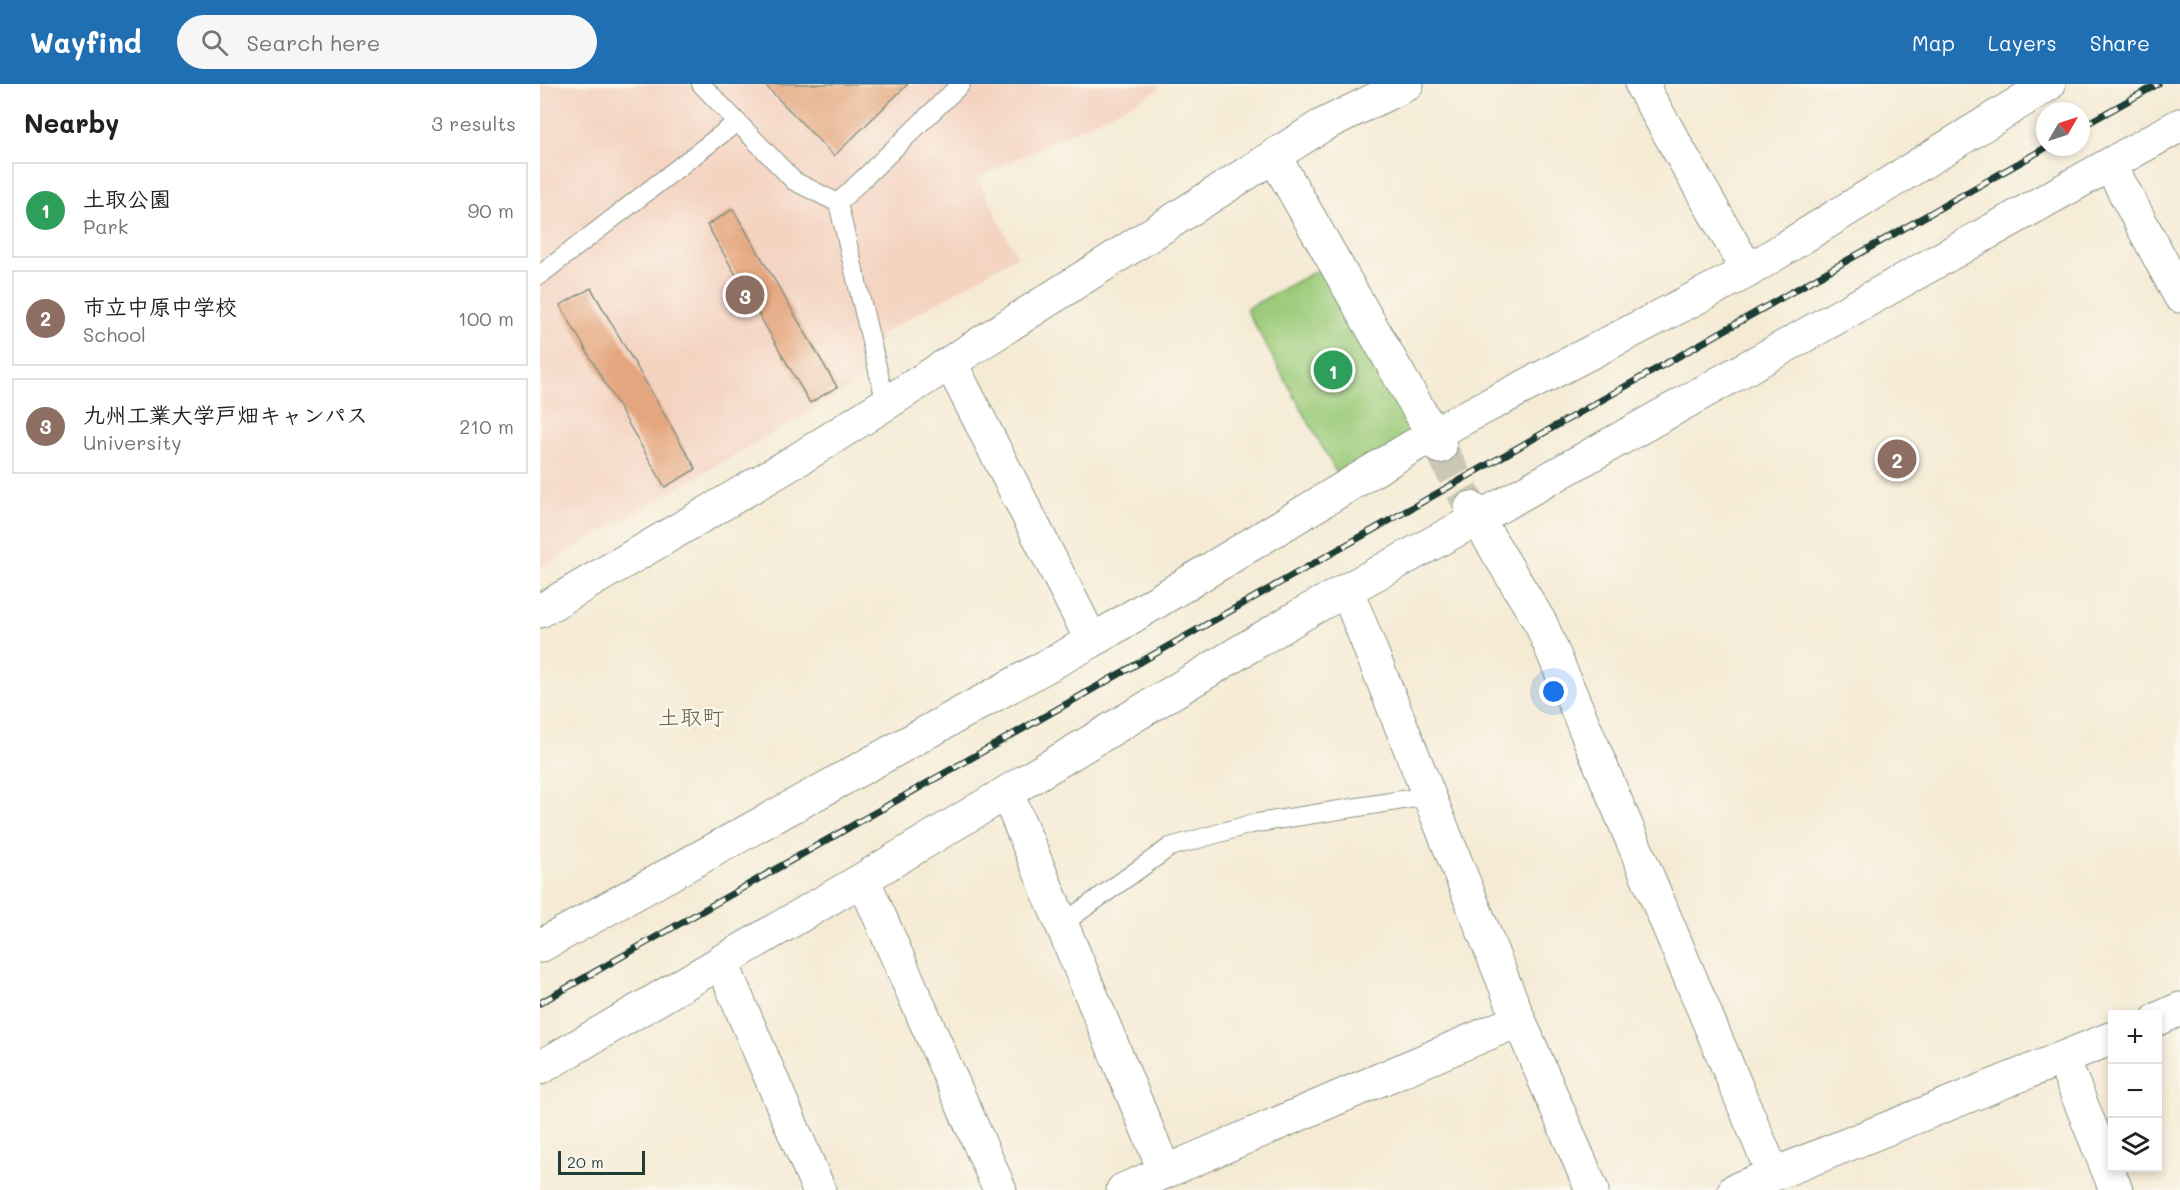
<!DOCTYPE html>
<meta charset="utf-8">
<style>
:root{--surface:#fff;--page:#f6f6f6;--text:#202124;--muted:#757577;--line:#e0e0e0;--accent:#1f6fb2}
body{margin:0;font-family:Mali,"Klee One",sans-serif;background:var(--page);color:var(--text)}
.controls{position:absolute;right:18px;bottom:18px;display:grid;overflow:hidden;border-radius:0px;box-shadow:0 3px 9px #0003}
.controls button{width:54px;height:54px;display:grid;place-items:center;padding:0;border:0;border-bottom:2px solid var(--line);background:var(--surface);color:var(--text);font:30px sans-serif}
.compass{position:absolute;left:1496px;top:18px;width:54px;height:54px;border-radius:50%;background:var(--surface);box-shadow:0 3px 9px #0003;rotate:51deg}
.scale{position:absolute;left:18px;bottom:15px;width:87px;box-sizing:border-box;padding-left:6px;border:3px solid #1f3d34;border-top:0;font-size:16px;line-height:21px;white-space:nowrap;color:#1f3d34;-webkit-text-stroke:4px #fbf7ec;paint-order:stroke}
.you{position:absolute;left:1014px;top:608px;width:21px;height:21px;margin:-15px;border:4px solid #fff;border-radius:50%;background:#1a73e8;box-shadow:0 0 0 9px #1a73e833}
.badge{display:grid;place-items:center;width:39px;height:39px;border-radius:50%;background:var(--accent);color:#fff;font-size:20px;font-weight:700}
.pin{position:absolute;translate:-50% -50%;border:3px solid #fff;box-shadow:0 2px 6px #0006}
.list{margin:0;padding:0;list-style:none}
h2{display:flex;justify-content:space-between;align-items:center;height:78px;margin:0;padding:0 24px;font-size:26px}
h2 small{font-size:20px;font-weight:400;color:var(--muted)}
.list li{display:grid;grid-template-columns:39px 1fr auto;gap:18px;align-items:center;box-sizing:border-box;height:96px;margin:0 12px 12px;padding:0 12px;border:2px solid var(--line);border-radius:0px}
.list b{display:block;font-size:22px;white-space:nowrap}
.list p{margin:0;font-size:20px;white-space:nowrap;color:var(--muted)}
.list em{font-size:20px;font-style:normal;color:var(--muted)}
.icon{flex:none;width:33px;height:33px;fill:none;stroke:currentColor;stroke-width:2;stroke-linecap:round;stroke-linejoin:round}
.map{position:relative;flex:none;width:1640px;height:1106px;overflow:hidden}
header{display:flex;align-items:center;gap:36px;box-sizing:border-box;height:84px;padding:0 30px;background:var(--accent);color:#fff}
header strong{font-size:28px}
nav{display:flex;gap:33px;margin-inline-start:auto;font-size:21px}
.search{width:420px;height:54px;background:var(--page);display:flex;align-items:center;gap:15px;box-sizing:border-box;padding:0 21px;border-radius:33px;color:var(--muted);font-size:22px}
main{display:flex}
aside{flex:1;background:var(--surface)}
.map>svg:first-child{display:block}
.built{fill:#f4d3c1}
.green{fill:#9ccc7a;stroke:#5e8457;stroke-width:1.5}
.building{fill:#e4a67e}
.lines{fill:none;stroke-linecap:round;stroke-linejoin:round}
.minor-tunnel{stroke:#cac8b5;stroke-width:33;stroke-dasharray:33 16;stroke-linecap:butt}
.service-casing{stroke:#8a9484;stroke-width:20}
.minor-casing{stroke:#8a9484;stroke-width:35}
.tertiary-casing{stroke:#8a9484;stroke-width:35}
.service{stroke:#fff;stroke-width:18}
.minor{stroke:#fff;stroke-width:33}
.tertiary{stroke:#fff;stroke-width:33}
.rail-casing{stroke:#1f3d34;stroke-width:7}
.rail{stroke:#fbf7ec;stroke-width:4.5;stroke-dasharray:14;stroke-linecap:butt}
.labels{text-anchor:middle;dominant-baseline:central;stroke-width:5;stroke-linejoin:round;paint-order:stroke}
.quarter-label{font-size:22px;fill:#64624e;stroke:#fbf7ec}
</style>
<header>
<strong>Wayfind</strong>
<div class="search"><svg class="icon" aria-label="search" viewBox="0 0 24 24"><circle cx="10" cy="10" r="6"/><path d="M15 15l6 6"/></svg>Search here</div>
<nav><a>Map</a><a>Layers</a><a>Share</a></nav>
</header>
<main>
<aside>
<h2>Nearby<small>3 results</small></h2>
<ul class="list">
<li><span class="badge" style="background:#2e9e5b">1</span><div><b>土取公園</b><p>Park</p></div><em>90 m</em></li>
<li><span class="badge" style="background:#8d6e63">2</span><div><b>市立中原中学校</b><p>School</p></div><em>100 m</em></li>
<li><span class="badge" style="background:#8d6e63">3</span><div><b>九州工業大学戸畑キャンパス</b><p>University</p></div><em>210 m</em></li>
</ul>
</aside>
<div class="map">
<svg width="1640" height="1106" viewBox="0 0 1640 1106">
<rect width="100%" height="100%" fill="#fbf7ec"/>
<filter id="ink" filterUnits="userSpaceOnUse"><feTurbulence type="fractalNoise" baseFrequency=".0167" numOctaves="2"/><feDisplacementMap in="SourceGraphic" scale="12" xChannelSelector="R" yChannelSelector="G"/><feConvolveMatrix kernelMatrix="1 2 1 2 8 2 1 2 1" color-interpolation-filters="sRGB"/></filter>
<filter id="wash" filterUnits="userSpaceOnUse"><feTurbulence type="fractalNoise" baseFrequency=".008" numOctaves="4" result="noise"/><feDisplacementMap in="SourceGraphic" scale="24" xChannelSelector="R" yChannelSelector="G"/><feGaussianBlur stdDeviation="1.35" result="paint"/><feColorMatrix in="noise" values="0 0 0 0 0 0 0 0 0 0 0 0 0 0 0 0 0 1.4 0 .05"/><feComposite in="paint" operator="in"/></filter>
<g filter="url(#wash)">
<rect width="100%" height="100%" fill="#f5ebd5"/>
<path class="built" d="M0 0H617L619 6 438 94 477 172 342 250 319 299 0 484Z"/>
<path class="green" d="M787 181 882 348 800 395 706 225Z"/>
<g id="blocks">
<path class="building" d="M224 0H368L294 72Z
M193 125 297 303 270 319 167 141Z
M51 204 156 385 125 403 20 221Z"/>
</g>
</g>
<g filter="url(#ink)">
<use href="#blocks" fill-opacity="0" stroke="#8a9484" stroke-width="1.5"/>
<g class="lines">
<path class="minor-tunnel" d="M900 363 931 424"/>
<defs>
<path id="service" d="M161 0 254 97 298 119 346 320
M298 119 421 0
M0 191 197 38
M522 840 630 763 711 740 888 712"/>
<path id="minor" d="M1106 0 1102 2 1208 187
M734 72 900 363
M1570 81 1640 212
M411 280 552 557
M931 424 1001 540 1233 1090
M807 507 979 936 1052 1106
M467 709 625 1088
M323 795 460 1106
M0 862 552 557 893 350 1208 187 1509 0
M181 877 279 1106
M1523 975 1576 1106
M0 984 323 795 766 528 937 435 1640 41
M583 1106 979 936"/>
<path id="tertiary" d="M0 527 259 375 781 42 867 0
M1618 935 1640 925
M1195 1106 1572 954"/>
</defs>
<use href="#service" class="service-casing"/>
<use href="#minor" class="minor-casing"/>
<use href="#tertiary" class="tertiary-casing"/>
<use href="#service" class="service"/>
<use href="#minor" class="minor"/>
<use href="#tertiary" class="tertiary"/>
<defs>
<path id="rail" d="M1541 43 1618 0
M0 919 1507 63"/>
</defs>
<use href="#rail" class="rail-casing"/>
<use href="#rail" class="rail"/>
</g>
</g>
<g class="labels">
<g class="quarter-label">
<text x="151" y="632">土取町</text>
</g>
</g>
</svg>
<div class="controls">
<button>+</button>
<button>−</button>
<button><svg class="icon" aria-label="layers" viewBox="0 0 24 24"><path d="M12 4l9 5-9 5-9-5zM3 14l9 5 9-5"/></svg></button>
</div>
<svg class="compass" viewBox="-18 -18 36 36"><path d="M0-13l5 13h-10z" fill="#e53935"/><path d="M0 13l5-13h-10z" fill="#757577"/></svg>
<div class="scale">20 m</div>
<div class="you"></div>
<div class="pin badge" style="left:793px;top:286px;background:#2e9e5b">1</div>
<div class="pin badge" style="left:1357px;top:375px;background:#8d6e63">2</div>
<div class="pin badge" style="left:205px;top:211px;background:#8d6e63">3</div>
</div>
</main>
